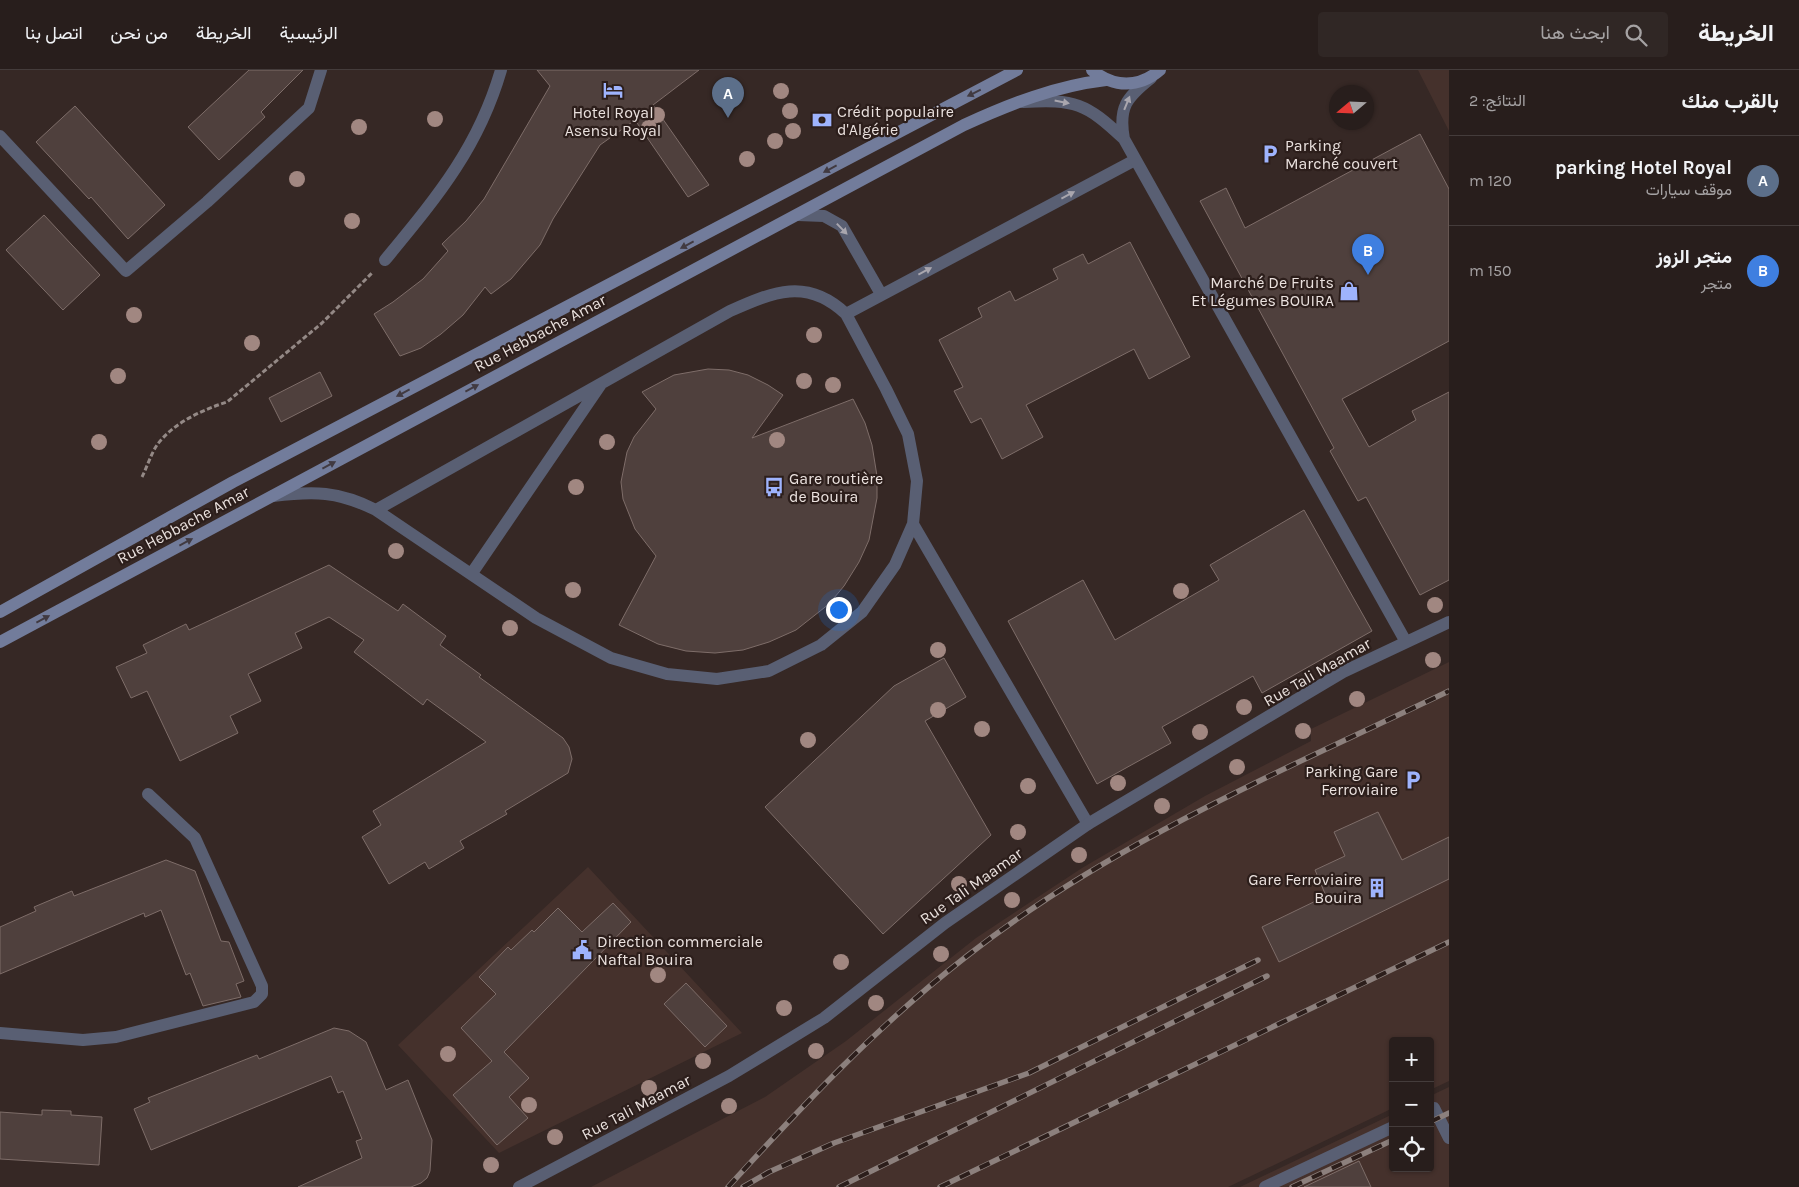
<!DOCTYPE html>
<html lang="ar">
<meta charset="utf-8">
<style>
:root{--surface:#281e1c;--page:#302725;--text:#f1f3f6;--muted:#a5a2a3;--line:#443c3b;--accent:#bca0f2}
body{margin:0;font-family:Karla,Vazirmatn,sans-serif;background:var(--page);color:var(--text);direction:rtl}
.controls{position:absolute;right:15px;bottom:15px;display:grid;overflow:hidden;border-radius:5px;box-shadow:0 1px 4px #0004}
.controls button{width:45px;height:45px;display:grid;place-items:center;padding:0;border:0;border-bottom:1px solid var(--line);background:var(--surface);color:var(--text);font:25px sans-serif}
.compass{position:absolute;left:1329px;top:15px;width:45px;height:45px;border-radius:50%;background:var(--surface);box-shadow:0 1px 4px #0004;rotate:251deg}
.you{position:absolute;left:838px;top:539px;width:18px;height:18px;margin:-12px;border:4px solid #fff;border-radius:50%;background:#1a73e8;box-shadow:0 0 0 8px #1a73e833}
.badge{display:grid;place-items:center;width:32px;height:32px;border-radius:50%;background:var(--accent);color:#fff;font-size:16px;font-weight:700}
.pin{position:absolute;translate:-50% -41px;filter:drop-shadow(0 1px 2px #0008)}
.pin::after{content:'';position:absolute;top:26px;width:18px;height:15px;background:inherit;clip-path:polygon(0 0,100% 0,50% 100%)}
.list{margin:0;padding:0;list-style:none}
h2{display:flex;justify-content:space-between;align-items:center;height:65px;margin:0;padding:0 20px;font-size:21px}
h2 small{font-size:16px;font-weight:400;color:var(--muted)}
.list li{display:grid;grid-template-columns:32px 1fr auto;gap:15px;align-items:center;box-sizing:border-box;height:90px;padding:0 20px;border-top:1px solid var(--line)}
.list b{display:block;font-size:19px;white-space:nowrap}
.list p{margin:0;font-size:16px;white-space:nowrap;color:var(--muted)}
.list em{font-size:16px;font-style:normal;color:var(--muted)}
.icon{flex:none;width:28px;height:28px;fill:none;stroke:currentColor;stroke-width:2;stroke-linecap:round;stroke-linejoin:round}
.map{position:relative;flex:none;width:1449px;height:1117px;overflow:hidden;direction:ltr}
header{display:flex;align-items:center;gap:30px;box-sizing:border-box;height:70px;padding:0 25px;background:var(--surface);border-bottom:1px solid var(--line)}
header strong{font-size:24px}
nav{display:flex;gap:28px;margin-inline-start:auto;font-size:18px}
.search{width:350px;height:45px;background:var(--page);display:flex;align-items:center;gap:12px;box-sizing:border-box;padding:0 18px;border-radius:5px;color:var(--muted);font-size:19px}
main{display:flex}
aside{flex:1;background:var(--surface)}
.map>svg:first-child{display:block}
.built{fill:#45312c}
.building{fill:#4f403d;stroke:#7e6d69}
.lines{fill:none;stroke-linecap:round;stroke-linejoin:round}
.path{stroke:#948986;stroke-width:3;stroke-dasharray:5 2.5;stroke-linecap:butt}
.service{stroke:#595f73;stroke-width:12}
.minor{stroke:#595f73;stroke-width:12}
.secondary{stroke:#727c9b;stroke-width:12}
.rail-casing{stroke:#8c807d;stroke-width:5.5}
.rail{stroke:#2c1e1b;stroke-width:4;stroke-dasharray:11;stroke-linecap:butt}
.tree{fill:#a18781}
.oneway{fill:#413a41}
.oneway2{fill:#a9a6ae}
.labels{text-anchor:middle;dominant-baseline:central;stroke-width:4.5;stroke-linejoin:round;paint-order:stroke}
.poi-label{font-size:16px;fill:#eae1de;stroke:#2c1e1b;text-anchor:start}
.street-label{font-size:16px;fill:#eae1de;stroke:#2c1e1b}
</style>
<header>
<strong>الخريطة</strong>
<div class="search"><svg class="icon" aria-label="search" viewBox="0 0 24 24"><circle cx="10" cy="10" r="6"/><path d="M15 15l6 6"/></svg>ابحث هنا</div>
<nav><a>الرئيسية</a><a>الخريطة</a><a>من نحن</a><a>اتصل بنا</a></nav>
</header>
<main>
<aside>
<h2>بالقرب منك<small>النتائج: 2</small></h2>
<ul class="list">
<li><span class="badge" style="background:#5c6f8a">A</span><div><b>parking Hotel Royal</b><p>موقف سيارات</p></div><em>120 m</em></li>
<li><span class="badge" style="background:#3f7fe0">B</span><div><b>متجر الزوز</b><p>متجر</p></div><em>150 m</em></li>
</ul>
</aside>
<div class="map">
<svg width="1449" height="1117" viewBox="0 0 1449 1117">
<rect width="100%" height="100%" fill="#362825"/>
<path class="built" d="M1418 0H1449V61Z
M1449 592V1011L1430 1020V971H1393V1038L1228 1117H591L765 1027 846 971 976 868 1082 798 1205 726 1311 671V659Z
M588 797 742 963 499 1083 398 975Z
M1449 1017V1117H1240L1393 1044V1098H1430V1026Z"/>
<path class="building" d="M249 0H303L261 42 265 47 219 90 188 57Z
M537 0H699L653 35 709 115 688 127 635 50 600 75 553 149 540 175 511 209 491 224 485 217 463 245 441 264 421 278 400 286 374 244 393 232 423 209 448 181 442 174 466 151 484 129 550 16Z
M75 36 165 135 128 169 91 127 89 129 36 72Z
M1420 64 1449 119V271L1342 329 1369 377 1416 350 1412 341 1449 322V510L1420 525 1366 427 1358 431 1330 381 1334 378 1200 131 1226 118 1245 158Z
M44 145 100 205 63 240 6 180Z
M1130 172 1190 287 1149 309 1134 279 1026 335 1043 367 1002 389 981 348 971 353 954 321 963 317 939 270 982 247 978 238 1010 221 1015 231 1058 209 1053 199 1083 184 1088 194Z
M708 299 729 300 748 305 768 315 783 325 752 368 853 329 865 353 872 375 877 406V428L869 470 859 492 844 516 829 534 796 560 769 572 743 580 715 583 686 581 658 574 619 555 656 486 635 459 623 429 621 412 627 382 634 367 656 339 642 322 674 305Z
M320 302 332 326 281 352 269 328Z
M1304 440 1372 561 1262 623 1253 606 1162 657 1171 673 1097 714 1008 551 1083 510 1115 570 1219 510 1210 495Z
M329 495 398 541 403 534 446 566 440 575 481 605 479 607 563 668 569 677 572 689 568 703 505 741 507 744 460 771 464 778 429 799 425 792 389 814 362 767 381 755 373 741 486 672 427 629 423 635 354 582 364 570 329 547 295 563 302 578 248 604 261 631 230 646 238 663 180 691 147 621 131 628 116 597 147 583 143 575 186 554 189 560Z
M944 588 966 627 925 651 991 765 883 864 765 737 894 616Z
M1378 742 1402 790 1449 767V809L1279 892 1262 857 1326 826 1315 800 1345 786 1334 762Z
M166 790 195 801 221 871 229 872 244 911 236 914 241 927 203 936 190 903 186 905 161 840 145 847 144 843 0 904V857L36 841 34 837 72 821 74 826Z
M613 833 631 852 504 982 529 1008 509 1027 528 1048 497 1075 453 1025 492 991 461 958 496 924 479 907 508 877 511 880 532 860 534 862 558 838 582 862Z
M686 913 727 956 705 977 664 934Z
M334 958 349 961 366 972 386 1020 408 1010 432 1070 430 1101 427 1108 421 1113 411 1117H298L362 1088 356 1071 362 1069 343 1021 338 1023 331 1006 151 1080 134 1039 150 1032 148 1028 257 985 259 989Z
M42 1040 71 1041V1045L102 1047 99 1095 0 1089V1042L42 1045Z
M1359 1091 1371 1117H1304Z"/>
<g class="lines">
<path class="path" d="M142 407C147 397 151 384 157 375 173 353 202 340 227 332L322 253 372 203"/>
<path class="service" d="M798 145 824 146 842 156 881 224
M385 190C436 128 478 79 501 0
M846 244 886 319 908 364 917 411 913 454 895 495 862 542 821 575 769 601 717 609 667 604 611 588 536 548 376 440 730 241C773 222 807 207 846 244L1135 90
M273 426C314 421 338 421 376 440
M913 454 1088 754
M472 503 601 314
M1430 1039 1434 1038 1449 1068
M1265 1117 1393 1057"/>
<path class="minor" d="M1023 32C1075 29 1086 33 1124 69L1406 572
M0 66 126 201 207 132 309 38 321 0
M1124 69C1118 37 1127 27 1151 8
M0 963 83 970 116 967 254 932 262 924V916L195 768 148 724
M519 1117 729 1006 824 948 945 853 1088 754 1343 602 1449 552"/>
<path class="secondary" d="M1092 0C1114 18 1139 18 1160 0
M0 542 233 412 1017 0
M0 572 964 55C1010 34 1055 16 1106 10"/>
<defs>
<path id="rail" d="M1430 1052 1449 1043
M728 1117C803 1035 879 954 967 886 1112 772 1284 700 1449 621
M743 1117 769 1102 834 1073 1029 1003 1258 890
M839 1117 1267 906
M940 1117 1449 872
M1292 1117 1393 1070"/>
</defs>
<use href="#rail" class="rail-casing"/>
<use href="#rail" class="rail"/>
</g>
<g class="tree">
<circle cx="781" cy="21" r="8"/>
<circle cx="790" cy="41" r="8"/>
<circle cx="657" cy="45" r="8"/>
<circle cx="435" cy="49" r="8"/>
<circle cx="359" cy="57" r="8"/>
<circle cx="649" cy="58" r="8"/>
<circle cx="793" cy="61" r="8"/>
<circle cx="775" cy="71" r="8"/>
<circle cx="747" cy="89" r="8"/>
<circle cx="297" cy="109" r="8"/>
<circle cx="352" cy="151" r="8"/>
<circle cx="134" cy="245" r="8"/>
<circle cx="814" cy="265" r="8"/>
<circle cx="252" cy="273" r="8"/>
<circle cx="118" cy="306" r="8"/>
<circle cx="804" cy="311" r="8"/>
<circle cx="833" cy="315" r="8"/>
<circle cx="777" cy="370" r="8"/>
<circle cx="99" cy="372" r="8"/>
<circle cx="607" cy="372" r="8"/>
<circle cx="576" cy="417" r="8"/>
<circle cx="396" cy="481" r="8"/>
<circle cx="573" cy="520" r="8"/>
<circle cx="1181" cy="521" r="8"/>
<circle cx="1435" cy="535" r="8"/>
<circle cx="510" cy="558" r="8"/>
<circle cx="938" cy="580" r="8"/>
<circle cx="1433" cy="590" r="8"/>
<circle cx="1357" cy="629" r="8"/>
<circle cx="1244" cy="637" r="8"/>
<circle cx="938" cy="640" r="8"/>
<circle cx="982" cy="659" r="8"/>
<circle cx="1303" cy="661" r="8"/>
<circle cx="1200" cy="662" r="8"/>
<circle cx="808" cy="670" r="8"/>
<circle cx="1237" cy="697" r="8"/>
<circle cx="1118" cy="713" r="8"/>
<circle cx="1028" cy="716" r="8"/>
<circle cx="1162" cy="736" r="8"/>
<circle cx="1018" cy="762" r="8"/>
<circle cx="1079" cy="785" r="8"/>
<circle cx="959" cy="814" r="8"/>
<circle cx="1012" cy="830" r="8"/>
<circle cx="941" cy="884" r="8"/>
<circle cx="841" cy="892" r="8"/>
<circle cx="658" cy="905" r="8"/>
<circle cx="876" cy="933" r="8"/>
<circle cx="784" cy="938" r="8"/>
<circle cx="816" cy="981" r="8"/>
<circle cx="448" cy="984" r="8"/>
<circle cx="703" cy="991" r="8"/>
<circle cx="649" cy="1018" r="8"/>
<circle cx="529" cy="1035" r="8"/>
<circle cx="729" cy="1036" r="8"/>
<circle cx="555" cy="1067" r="8"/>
<circle cx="491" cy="1095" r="8"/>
</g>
<defs><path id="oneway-solid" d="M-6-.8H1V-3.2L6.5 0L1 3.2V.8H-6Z" transform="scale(1.25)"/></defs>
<g class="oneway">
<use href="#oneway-solid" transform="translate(974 23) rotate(154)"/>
<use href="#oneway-solid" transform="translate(830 99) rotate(152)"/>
<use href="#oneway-solid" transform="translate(687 175) rotate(152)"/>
<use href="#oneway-solid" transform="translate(472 318) rotate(-28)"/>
<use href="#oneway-solid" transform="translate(403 323) rotate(152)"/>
<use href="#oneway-solid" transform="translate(329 395) rotate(-28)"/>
<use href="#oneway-solid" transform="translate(186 472) rotate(-28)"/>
<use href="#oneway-solid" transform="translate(43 549) rotate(-28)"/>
</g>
<g class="oneway2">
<use href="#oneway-solid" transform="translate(1062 32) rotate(11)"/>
<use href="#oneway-solid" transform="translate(1127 33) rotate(-68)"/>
<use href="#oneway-solid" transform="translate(1068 125) rotate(-28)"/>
<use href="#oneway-solid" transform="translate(842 159) rotate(46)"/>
<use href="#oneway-solid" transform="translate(925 201) rotate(-28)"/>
</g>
<defs>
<symbol id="hotel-bare" viewBox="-9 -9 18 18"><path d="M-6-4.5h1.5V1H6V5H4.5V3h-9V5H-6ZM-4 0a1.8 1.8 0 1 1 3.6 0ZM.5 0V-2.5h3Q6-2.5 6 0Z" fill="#9eb3fd" stroke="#2c1e1b" stroke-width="2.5" paint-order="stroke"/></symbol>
<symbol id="bank-bare" viewBox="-9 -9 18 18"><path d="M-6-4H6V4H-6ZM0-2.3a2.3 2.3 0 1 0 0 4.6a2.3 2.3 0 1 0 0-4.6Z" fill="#9eb3fd" stroke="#2c1e1b" stroke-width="2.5" paint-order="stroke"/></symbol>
<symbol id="parking-bare" viewBox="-9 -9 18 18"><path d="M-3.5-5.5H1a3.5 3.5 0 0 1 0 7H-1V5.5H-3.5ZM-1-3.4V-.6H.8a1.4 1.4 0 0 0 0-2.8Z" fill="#9eb3fd" stroke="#2c1e1b" stroke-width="2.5" paint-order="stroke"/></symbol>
<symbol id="shop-bare" viewBox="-9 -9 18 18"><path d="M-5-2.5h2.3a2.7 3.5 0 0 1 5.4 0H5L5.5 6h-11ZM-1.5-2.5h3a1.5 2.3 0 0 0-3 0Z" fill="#9eb3fd" stroke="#2c1e1b" stroke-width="2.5" paint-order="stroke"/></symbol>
<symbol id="bus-bare" viewBox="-9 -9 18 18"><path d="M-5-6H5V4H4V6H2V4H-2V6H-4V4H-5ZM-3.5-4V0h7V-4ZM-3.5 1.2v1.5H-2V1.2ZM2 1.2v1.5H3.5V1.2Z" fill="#9eb3fd" stroke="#2c1e1b" stroke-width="2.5" paint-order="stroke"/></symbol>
<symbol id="building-bare" viewBox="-9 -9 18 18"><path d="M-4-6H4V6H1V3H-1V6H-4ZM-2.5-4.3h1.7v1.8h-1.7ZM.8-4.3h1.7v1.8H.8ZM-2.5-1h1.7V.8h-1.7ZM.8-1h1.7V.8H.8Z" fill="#9eb3fd" stroke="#2c1e1b" stroke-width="2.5" paint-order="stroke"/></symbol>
<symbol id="civic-bare" viewBox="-9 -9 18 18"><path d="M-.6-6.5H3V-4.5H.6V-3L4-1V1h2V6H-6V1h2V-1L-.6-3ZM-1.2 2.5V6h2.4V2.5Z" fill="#9eb3fd" stroke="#2c1e1b" stroke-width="2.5" paint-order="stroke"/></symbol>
</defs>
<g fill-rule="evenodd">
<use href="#hotel-bare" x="599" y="6" width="28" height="28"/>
<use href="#bank-bare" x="808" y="36" width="28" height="28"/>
<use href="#parking-bare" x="1256" y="70" width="28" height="28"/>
<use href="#shop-bare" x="1335" y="207" width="28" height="28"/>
<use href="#bus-bare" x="760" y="403" width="28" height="28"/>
<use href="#parking-bare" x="1399" y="696" width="28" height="28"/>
<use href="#building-bare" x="1363" y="804" width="28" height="28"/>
<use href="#civic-bare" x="568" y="866" width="28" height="28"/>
</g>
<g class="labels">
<g class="poi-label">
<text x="837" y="41">Crédit populaire<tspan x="837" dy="18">d'Algérie</tspan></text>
<text x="613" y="42" text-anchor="middle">Hotel Royal<tspan x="613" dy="18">Asensu Royal</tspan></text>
<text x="1285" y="75">Parking<tspan x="1285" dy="18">Marché couvert</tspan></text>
<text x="1334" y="212" text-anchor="end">Marché De Fruits<tspan x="1334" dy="18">Et Légumes BOUIRA</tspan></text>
<text x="789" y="408">Gare routière<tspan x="789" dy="18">de Bouira</tspan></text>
<text x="1398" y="701" text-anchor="end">Parking Gare<tspan x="1398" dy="18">Ferroviaire</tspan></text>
<text x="1362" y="809" text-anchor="end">Gare Ferroviaire<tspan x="1362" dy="18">Bouira</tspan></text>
<text x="597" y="871">Direction commerciale<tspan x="597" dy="18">Naftal Bouira</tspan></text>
</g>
<g class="street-label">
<text transform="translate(540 263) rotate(-28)">Rue Hebbache Amar</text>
<text transform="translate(183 455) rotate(-28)">Rue Hebbache Amar</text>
<text transform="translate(1317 602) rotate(-30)">Rue Tali Maamar</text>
<text transform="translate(971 816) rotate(-35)">Rue Tali Maamar</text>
<text transform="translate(636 1037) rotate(-28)">Rue Tali Maamar</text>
</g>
</g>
</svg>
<div class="controls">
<button>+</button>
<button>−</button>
<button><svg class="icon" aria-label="locate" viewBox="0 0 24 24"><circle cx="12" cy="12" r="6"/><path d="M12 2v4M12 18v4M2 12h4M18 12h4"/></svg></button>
</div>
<svg class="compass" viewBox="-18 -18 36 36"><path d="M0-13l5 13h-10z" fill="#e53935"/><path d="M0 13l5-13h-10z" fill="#a5a2a3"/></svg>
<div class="you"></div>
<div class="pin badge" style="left:728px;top:48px;background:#5c6f8a">A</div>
<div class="pin badge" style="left:1368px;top:205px;background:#3f7fe0">B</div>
</div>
</main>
